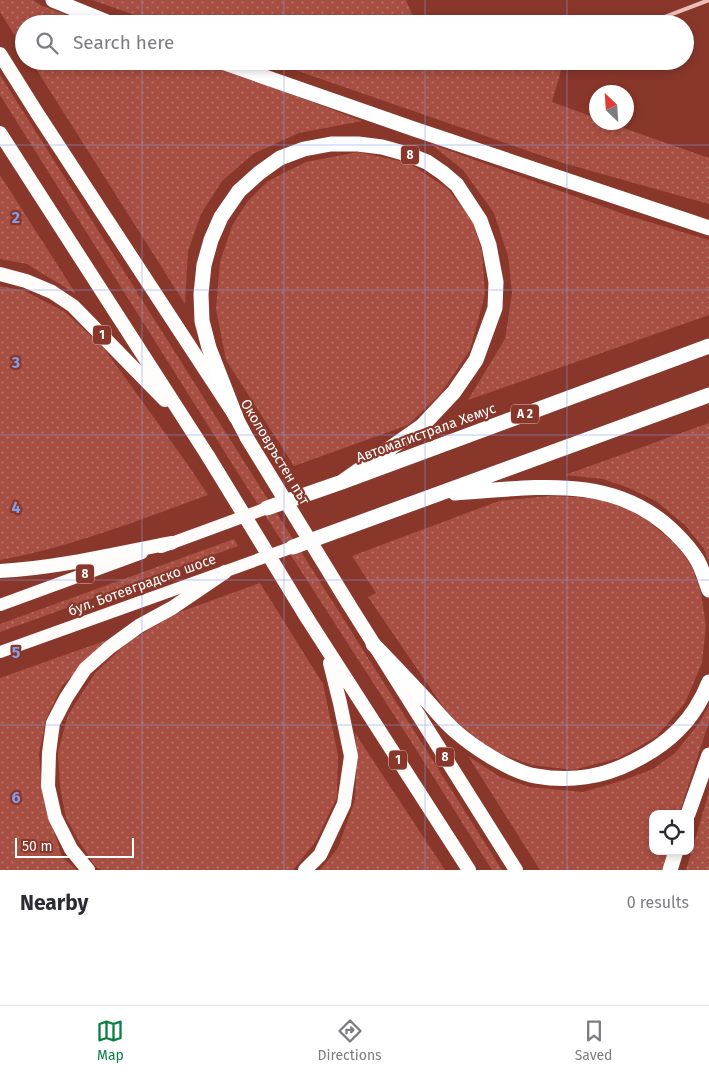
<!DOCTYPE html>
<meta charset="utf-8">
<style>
:root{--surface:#fff;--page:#f7f7f7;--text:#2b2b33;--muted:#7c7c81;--line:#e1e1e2;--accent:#0b8043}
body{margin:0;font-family:"Fira Sans",sans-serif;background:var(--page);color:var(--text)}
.controls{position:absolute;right:15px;bottom:15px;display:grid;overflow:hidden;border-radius:10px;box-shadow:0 2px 8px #0003}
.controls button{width:45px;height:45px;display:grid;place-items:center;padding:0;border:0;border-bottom:1px solid var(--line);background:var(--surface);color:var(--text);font:25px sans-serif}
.compass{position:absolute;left:589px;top:85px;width:45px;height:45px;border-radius:50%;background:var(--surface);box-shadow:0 2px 8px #0003;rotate:335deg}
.scale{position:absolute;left:15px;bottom:12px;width:119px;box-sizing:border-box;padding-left:5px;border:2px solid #fff;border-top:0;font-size:14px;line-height:18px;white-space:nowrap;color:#fff;-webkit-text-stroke:4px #89372a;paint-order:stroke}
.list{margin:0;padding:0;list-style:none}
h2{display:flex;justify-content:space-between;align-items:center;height:65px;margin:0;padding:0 20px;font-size:21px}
h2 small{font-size:16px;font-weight:400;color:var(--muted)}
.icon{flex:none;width:28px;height:28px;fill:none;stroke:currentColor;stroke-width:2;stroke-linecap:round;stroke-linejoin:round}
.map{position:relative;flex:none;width:709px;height:870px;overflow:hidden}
.search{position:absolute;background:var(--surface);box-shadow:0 2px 8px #0003;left:15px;right:15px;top:15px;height:55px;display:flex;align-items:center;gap:12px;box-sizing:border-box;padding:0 18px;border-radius:28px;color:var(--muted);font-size:19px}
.sheet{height:135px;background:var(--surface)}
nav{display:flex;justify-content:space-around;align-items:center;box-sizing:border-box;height:70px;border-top:1px solid var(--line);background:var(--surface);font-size:14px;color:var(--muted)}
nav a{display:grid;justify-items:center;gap:2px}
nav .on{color:var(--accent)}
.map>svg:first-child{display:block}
.grass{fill:url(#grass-dots)}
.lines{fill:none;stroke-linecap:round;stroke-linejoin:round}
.service{stroke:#e9beb8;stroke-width:4}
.primary{stroke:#fefbfa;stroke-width:12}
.trunk{stroke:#fefdfc;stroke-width:14}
.motorway{stroke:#fff;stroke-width:15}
.trunk-bridge{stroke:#fefdfc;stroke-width:14}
.grid{fill:none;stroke:#839eea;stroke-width:1;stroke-opacity:0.55}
.labels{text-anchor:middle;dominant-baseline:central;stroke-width:4.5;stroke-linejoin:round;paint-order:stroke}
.shield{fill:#89372a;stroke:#dcc3bf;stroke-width:1}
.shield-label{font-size:12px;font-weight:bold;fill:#fff}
.street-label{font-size:14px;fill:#fff;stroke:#89372a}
.grid-label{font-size:16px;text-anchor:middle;font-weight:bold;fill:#839eea;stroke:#89372a;stroke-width:4.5;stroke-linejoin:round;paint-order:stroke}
</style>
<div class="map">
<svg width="709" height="870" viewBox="0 0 709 870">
<defs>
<pattern id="grass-dots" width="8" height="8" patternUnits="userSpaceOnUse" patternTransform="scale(1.25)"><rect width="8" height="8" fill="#a74f42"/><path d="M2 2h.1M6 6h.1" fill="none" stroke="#b97268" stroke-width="1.8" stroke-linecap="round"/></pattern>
</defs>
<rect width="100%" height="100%" fill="#89372a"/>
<path class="grass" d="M0 0H33L42 6 93 24H24V50L0 12Z
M92 0H406L414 19 427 24H160Z
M31 61H202L238 74 362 121 299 133 253 154 222 181 201 214 188 251 185 304Z
M269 61H543L562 67 552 102 596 118V122L609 123 709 158V204L563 163Z
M0 75 502 870H492L412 743 243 481 0 95Z
M431 144 629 216 709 240V315L468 400 505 339 512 293 508 256 494 213 463 170Z
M358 152 409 163 448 189 472 220 482 251 485 294 470 350 441 393 408 425 294 466 226 360 216 309 220 262 232 226 247 202 268 181 306 162Z
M0 175 76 294 27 264 0 259Z
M0 286 25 291 65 312 103 347 186 462 208 495C139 520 72 547 0 560Z
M709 423V561L704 549 686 526 656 501 629 488 603 479 565 475Z
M549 496 594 498 623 507 648 521 673 542 691 564 701 593 706 626 702 663 685 703 656 737 619 758 573 770 532 765 493 751 450 717 368 597 376 593 352 556 499 501Z
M234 539 238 546 0 632V624Z
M260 583 323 684 338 755 337 797 316 841 293 870H101L95 866 80 843 66 818 60 787 58 752 68 715 95 673 128 642 177 613Z
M107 640 62 686 46 719 39 754 42 792 62 857 77 870H0V678Z
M709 706V722L679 814H653V851H668L662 870H540L468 756 500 777 530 787 583 792 621 781 653 769 675 753 697 726Z
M355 733 445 870H320L338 848 355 800 357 750Z
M709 792V870H686Z"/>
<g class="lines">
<path class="service" d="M646 24 709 0"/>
<path class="primary" d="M161 547 267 508
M0 605 142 553
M0 652 293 547"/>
<path class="trunk" d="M0 54 37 113 236 417 247 438
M0 133 208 456
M0 274 26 281 52 292 73 306 165 400
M0 571C57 568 114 554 171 543
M348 603 516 870
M307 618 469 870
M88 870 71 849 55 817 48 786 49 753 53 723 66 698 85 669 110 647 139 626 172 608 225 572
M305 870 320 855 344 804 351 756 340 703 330 663"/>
<path class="motorway" d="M53 0 112 24
M219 61 414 129 709 228
M236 417 209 348 202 321 201 294 204 265 211 240 221 217 239 191 259 173 280 158 304 149 331 144H358L382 147 407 154 427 162 443 173 457 185 480 220 489 245 496 282 495 308 476 360 454 392 422 426 342 482
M455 493C533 488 615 472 676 534 683 541 691 550 696 558 702 567 705 580 709 590
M267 508 342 482 709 346
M293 547 709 395
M373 644C392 663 410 683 428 702 436 711 445 722 454 730 473 747 511 772 536 776 569 782 603 777 632 762 669 744 694 720 709 682
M688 814 709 755
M670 870 676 851"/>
<path class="trunk-bridge" d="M247 438 348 603
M208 456 307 618"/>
</g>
<path class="grid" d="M142 0V24M284 0V24M425 0V24M567 0V24M142 61V870M284 61V870M425 61V870M567 61V870M0 145H709M0 290H709M0 435H709M0 580H709M0 725H709"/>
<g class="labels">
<g class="shield">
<rect x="401" y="145.5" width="18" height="19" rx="4"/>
<rect x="93" y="325.5" width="18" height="19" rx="4"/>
<rect x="511" y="404.5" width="28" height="19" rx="4"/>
<rect x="76" y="564.5" width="18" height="19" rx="4"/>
<rect x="436" y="747.5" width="18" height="19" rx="4"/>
<rect x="389" y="750.5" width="18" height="19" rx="4"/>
</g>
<g class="shield-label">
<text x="410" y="155">8</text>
<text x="102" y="335">1</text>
<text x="525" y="414">A 2</text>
<text x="85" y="574">8</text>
<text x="445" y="757">8</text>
<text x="398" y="760">1</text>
</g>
<g class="street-label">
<text transform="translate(426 433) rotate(-20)">Автомагистрала Хемус</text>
<text transform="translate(275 452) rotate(59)">Околовръстен път</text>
<text transform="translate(142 585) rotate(-20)">бул. Ботевградско шосе</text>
</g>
</g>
<g class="grid-label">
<text x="16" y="223">2</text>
<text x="16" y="368">3</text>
<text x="16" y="513">4</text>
<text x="16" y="658">5</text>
<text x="16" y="803">6</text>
</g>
</svg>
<div class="controls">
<button><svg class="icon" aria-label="locate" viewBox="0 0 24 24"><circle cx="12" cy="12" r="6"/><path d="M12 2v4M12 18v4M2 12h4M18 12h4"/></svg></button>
</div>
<svg class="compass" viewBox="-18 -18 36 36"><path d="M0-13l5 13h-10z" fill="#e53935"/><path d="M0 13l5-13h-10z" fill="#7c7c81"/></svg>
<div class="scale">50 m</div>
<div class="search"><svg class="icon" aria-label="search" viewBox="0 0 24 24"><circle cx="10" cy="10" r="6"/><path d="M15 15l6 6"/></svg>Search here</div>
</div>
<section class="sheet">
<h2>Nearby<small>0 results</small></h2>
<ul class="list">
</ul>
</section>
<nav>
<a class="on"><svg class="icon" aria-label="map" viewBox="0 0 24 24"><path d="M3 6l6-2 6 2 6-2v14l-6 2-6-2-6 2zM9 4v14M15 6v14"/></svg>Map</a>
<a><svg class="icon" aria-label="directions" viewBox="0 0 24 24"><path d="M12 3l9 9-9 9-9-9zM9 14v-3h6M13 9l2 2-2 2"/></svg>Directions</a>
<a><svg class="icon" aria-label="saved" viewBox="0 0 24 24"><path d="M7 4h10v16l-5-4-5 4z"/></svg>Saved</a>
</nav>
